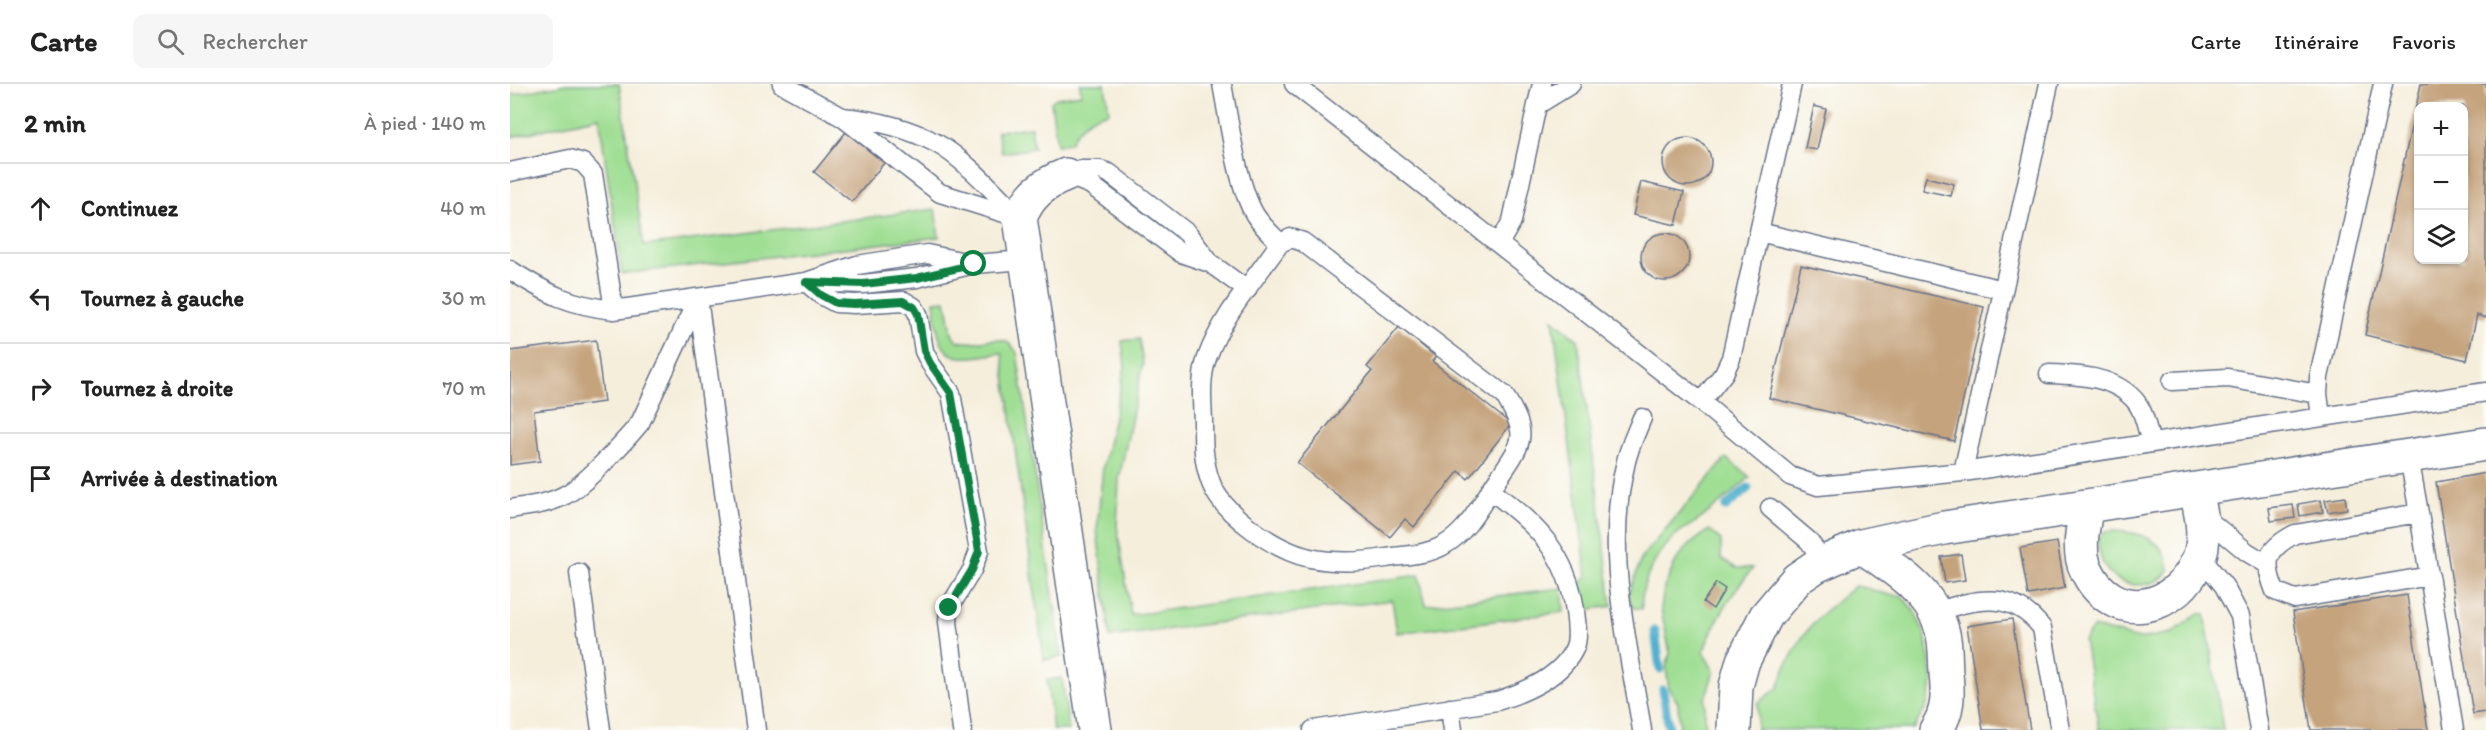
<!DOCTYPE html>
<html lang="fr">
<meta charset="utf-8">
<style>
:root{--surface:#fff;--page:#f6f6f6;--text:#222;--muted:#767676;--line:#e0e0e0}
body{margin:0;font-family:Itim,sans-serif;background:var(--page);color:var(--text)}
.controls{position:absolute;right:18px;top:18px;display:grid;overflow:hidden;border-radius:12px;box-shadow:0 2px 4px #0004}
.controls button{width:54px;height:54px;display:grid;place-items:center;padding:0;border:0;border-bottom:2px solid var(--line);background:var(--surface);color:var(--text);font:30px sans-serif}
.stop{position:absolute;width:18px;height:18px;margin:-14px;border:4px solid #0b8043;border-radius:50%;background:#fff}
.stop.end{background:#0b8043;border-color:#fff;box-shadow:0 2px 6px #0008}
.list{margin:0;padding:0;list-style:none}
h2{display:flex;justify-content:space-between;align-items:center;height:78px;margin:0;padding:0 24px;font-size:26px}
h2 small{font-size:20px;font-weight:400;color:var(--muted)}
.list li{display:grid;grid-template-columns:39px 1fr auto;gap:18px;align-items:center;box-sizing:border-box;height:90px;padding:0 24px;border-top:2px solid var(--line)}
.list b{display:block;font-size:22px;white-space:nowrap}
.list em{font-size:20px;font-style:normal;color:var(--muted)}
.icon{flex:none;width:33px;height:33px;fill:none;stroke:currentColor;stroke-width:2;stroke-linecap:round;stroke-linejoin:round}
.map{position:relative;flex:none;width:1976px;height:646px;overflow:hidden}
header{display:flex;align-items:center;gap:36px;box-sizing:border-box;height:84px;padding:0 30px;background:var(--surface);border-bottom:2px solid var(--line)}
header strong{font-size:28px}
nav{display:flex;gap:33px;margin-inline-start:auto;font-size:21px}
.search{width:420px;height:54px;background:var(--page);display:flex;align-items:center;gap:15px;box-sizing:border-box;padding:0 21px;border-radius:12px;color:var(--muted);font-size:22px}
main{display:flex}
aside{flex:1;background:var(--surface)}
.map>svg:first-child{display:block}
.green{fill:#9fde93;stroke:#5d8678;stroke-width:1.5}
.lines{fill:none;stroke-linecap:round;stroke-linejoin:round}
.stream{stroke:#51b0cf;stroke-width:9}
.building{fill:#c4a37d;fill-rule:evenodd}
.service-casing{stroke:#67728a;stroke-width:21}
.minor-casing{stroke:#67728a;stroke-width:36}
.service{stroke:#fff;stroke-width:18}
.minor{stroke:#fff;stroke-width:33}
.route{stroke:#0b8043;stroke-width:8}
</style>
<header>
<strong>Carte</strong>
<div class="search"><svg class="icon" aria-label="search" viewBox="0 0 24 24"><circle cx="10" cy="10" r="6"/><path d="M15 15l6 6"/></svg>Rechercher</div>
<nav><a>Carte</a><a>Itinéraire</a><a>Favoris</a></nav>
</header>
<main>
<aside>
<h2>2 min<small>À pied · 140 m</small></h2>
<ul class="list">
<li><svg class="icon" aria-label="ahead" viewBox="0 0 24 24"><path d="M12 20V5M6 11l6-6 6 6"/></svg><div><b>Continuez</b></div><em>40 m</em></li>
<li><svg class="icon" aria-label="left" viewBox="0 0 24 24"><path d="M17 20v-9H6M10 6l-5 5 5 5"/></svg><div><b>Tournez à gauche</b></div><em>30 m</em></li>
<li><svg class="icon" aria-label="right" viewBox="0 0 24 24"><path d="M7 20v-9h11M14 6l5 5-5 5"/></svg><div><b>Tournez à droite</b></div><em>70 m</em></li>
<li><svg class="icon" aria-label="arrive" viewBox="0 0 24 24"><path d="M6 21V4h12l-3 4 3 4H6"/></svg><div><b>Arrivée à destination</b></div></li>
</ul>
</aside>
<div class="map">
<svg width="1976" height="646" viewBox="0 0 1976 646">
<rect width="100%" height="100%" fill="#fdfcf7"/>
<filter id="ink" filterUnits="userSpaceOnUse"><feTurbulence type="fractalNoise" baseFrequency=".0167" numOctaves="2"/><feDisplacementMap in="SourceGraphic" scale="12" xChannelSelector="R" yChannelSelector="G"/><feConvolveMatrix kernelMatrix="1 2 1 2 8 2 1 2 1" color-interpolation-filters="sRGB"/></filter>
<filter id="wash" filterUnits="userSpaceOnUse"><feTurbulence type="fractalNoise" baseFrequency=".008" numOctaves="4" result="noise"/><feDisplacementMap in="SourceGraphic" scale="24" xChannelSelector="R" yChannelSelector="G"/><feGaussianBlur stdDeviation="1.35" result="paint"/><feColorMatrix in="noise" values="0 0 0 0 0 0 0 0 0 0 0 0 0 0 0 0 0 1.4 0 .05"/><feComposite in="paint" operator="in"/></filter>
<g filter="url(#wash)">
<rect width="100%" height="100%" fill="#f5eedb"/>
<path class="green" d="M56 0H109L134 162 425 125 429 153 112 190 89 33 0 53V11Z
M570 0H595L599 28C580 32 569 41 560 59L547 61 541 18 546 14 571 10Z
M521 43 524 64 492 69 487 47Z
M436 216 442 249 446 256C470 265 492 242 507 269L552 573 534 576 492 269C479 270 463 275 449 273 425 269 427 236 424 217Z
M1043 235 1068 256 1102 522 1074 526 1071 499 1077 493Z
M629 255 633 279 609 395 607 442 621 531 909 491 916 521 1052 504 1054 528 887 549 882 516 600 553 587 446 593 383 615 283 612 257Z
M1216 374 1240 393C1224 408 1207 422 1190 435 1182 441 1173 445 1166 451 1147 469 1129 499 1132 525L1124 524 1118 513 1132 473Z
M1199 446 1211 456V474L1226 484H1243C1220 511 1206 535 1193 568L1204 587 1195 615V646H1170L1168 619 1159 605 1156 584 1160 569 1151 525 1154 504 1166 477 1178 462Z
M1603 447C1630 448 1656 455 1659 486 1646 506 1611 506 1597 486 1590 477 1589 466 1588 455L1595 448Z
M1345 502C1360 503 1379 514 1391 511L1405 528 1415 550 1423 598 1416 624 1403 645 1247 646 1248 619 1268 604 1276 582 1293 552 1312 530Z
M1688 530H1695L1713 646H1589L1574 556 1584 543 1629 555 1662 549Z
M552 594 559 646H543L537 596Z"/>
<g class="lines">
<path class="stream" d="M1216 423 1238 404
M1145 547 1150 585
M1153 606 1159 646"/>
</g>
<g id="blocks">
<path class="building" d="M1911 0H1976V234L1967 231 1957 276 1855 251ZM1908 22H1954V176H1908Z
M1304 22 1316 25 1307 66 1295 64Z
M336 48 374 79 342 118 304 88Z
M1153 78a24 24 0 1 1 48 0a24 24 0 1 1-48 0Z
M1416 93 1444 100 1441 112 1412 106Z
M1131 98 1174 108 1166 141 1123 131Z
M1131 173a24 24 0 1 1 48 0a24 24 0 1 1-48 0Z
M1291 181 1474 223 1444 357 1259 314Z
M889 243 926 273 922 277 1001 340 958 395 949 387 904 443 895 435 880 453 787 379 862 287 857 283Z
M86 256 94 318 24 327 30 377 0 381V267Z
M1976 389V628L1963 630 1926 398Z
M1835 413 1837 425 1818 428 1815 416Z
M1811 416 1813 428 1790 432 1788 420Z
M1783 421 1785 434 1761 437 1759 424Z
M1547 458 1555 504 1518 511 1510 464Z
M1451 470 1455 496 1435 499 1431 473Z
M1206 499 1215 505 1203 525 1193 518Z
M1897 511 1918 646H1801L1783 528Z
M1502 535 1520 646H1473L1457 542Z"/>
</g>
</g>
<g filter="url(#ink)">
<use href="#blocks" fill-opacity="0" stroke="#67728a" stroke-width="1.5"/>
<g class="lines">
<defs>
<path id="service" d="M272 0 332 33
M712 0C719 36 727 101 745 131 752 142 761 150 770 159
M784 0 1191 318 1280 392 1308 402 1453 388 1976 308
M1027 21 1032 0
M332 33C365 36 396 43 426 59 454 74 487 111 510 134L430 109Z
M571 86H590L599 89 677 149 700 179 671 169 581 101 556 91Z
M0 88 60 75 73 79 83 90 104 226
M1249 148 1493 206
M781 154 793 158 994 311C1020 352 1013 358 988 395 972 418 958 448 934 461 918 471 894 471 876 474 852 478 824 479 800 474 767 467 713 431 701 399 693 378 693 359 693 337 692 316 690 294 697 274 712 232 745 195 770 159Z
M989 160 1002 137 1027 21 1061 0
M417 170 464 180 407 194 353 200 296 198 347 181Z
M700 179 737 206
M464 180 516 176
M0 186C38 210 59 221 104 226L296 198 311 211 326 219 345 220 394 217 404 223 408 230 414 267 420 279 441 309 469 467 462 486 439 524 438 538 452 646
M188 214 246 646
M1539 290C1569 291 1606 292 1627 319 1635 330 1637 346 1641 359
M1662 297 1718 294 1808 310
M1191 318 1214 289 1221 274 1282 0
M1811 333 1808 310 1809 293 1873 0
M1132 334C1126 349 1118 365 1115 382 1094 471 1118 558 1132 646
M1899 373 1909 429
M1453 388 1539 0
M1260 424 1299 457 1314 478
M0 425C18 422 39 420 55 411 74 402 115 357 130 339L188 214
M1692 431 1737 468 1757 480
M1690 472 1714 502 1730 532 1749 646
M69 489 91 646
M1920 492 1785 515 1765 507C1753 477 1756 465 1785 450L1909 429 1944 646
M1425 528C1466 515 1502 505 1532 544L1550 646
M940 624 943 646
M803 646 987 617C1015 608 1052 593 1065 563 1069 552 1066 538 1065 527 1058 470 1024 438 980 406"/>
<path id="minor" d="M556 91C533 100 519 111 510 134L585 646
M1577 422C1573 441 1567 467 1576 485 1602 542 1668 528 1689 474 1697 453 1691 428 1686 407
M1351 462C1381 483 1419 505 1431 543 1436 556 1435 574 1436 589 1438 610 1439 627 1426 646
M1224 646 1226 602 1233 577 1256 532 1287 495 1306 482 1351 462 1434 444 1976 360"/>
</defs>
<use href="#service" class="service-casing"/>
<use href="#minor" class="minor-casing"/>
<use href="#service" class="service"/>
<use href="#minor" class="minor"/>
</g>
</g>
<g class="lines" filter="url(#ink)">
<path class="route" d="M439 524 462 486 469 467 441 309 420 279 414 267 408 230 404 223 393 217 345 220 326 219 311 211 296 198 353 200 407 194 464 180"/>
</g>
</svg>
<div class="controls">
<button>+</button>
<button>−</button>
<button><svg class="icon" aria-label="layers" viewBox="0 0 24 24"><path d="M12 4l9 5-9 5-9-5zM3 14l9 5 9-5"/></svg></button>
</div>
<div class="stop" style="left:464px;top:180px"></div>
<div class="stop end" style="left:439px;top:524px"></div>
</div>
</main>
